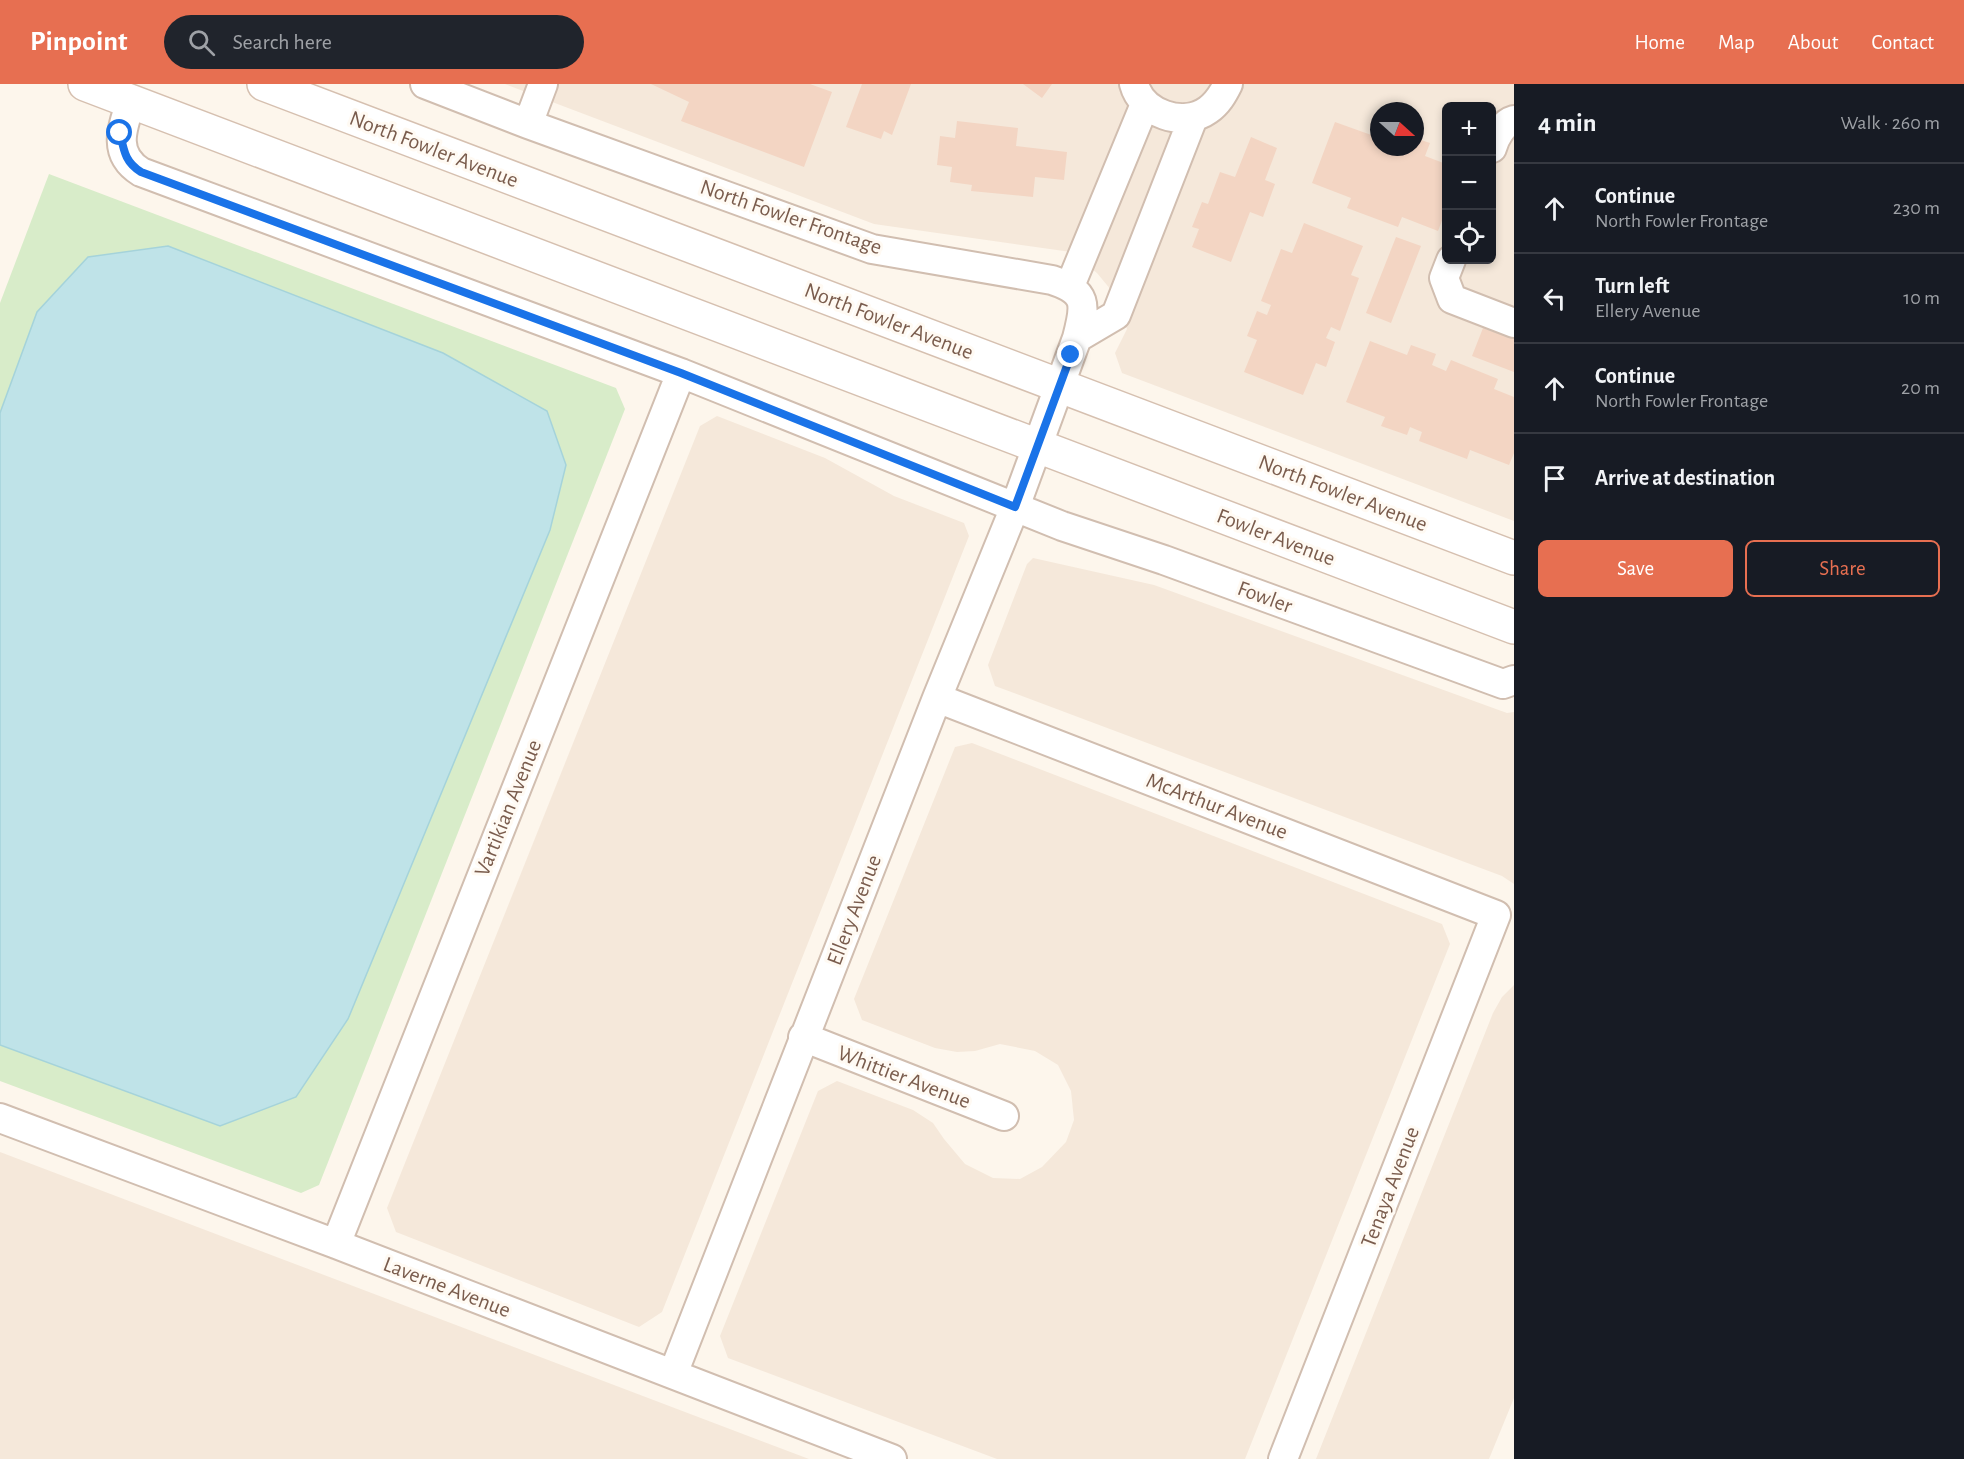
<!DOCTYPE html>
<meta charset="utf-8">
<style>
:root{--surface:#171b24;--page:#20242c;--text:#f1f3f6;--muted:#9ea1a6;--line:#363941;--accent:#e76f51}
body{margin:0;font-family:"Alegreya Sans",sans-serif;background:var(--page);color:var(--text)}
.controls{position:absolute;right:18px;top:18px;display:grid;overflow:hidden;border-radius:9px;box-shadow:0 3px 9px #0003}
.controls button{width:54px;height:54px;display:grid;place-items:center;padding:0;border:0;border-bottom:2px solid var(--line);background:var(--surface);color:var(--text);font:30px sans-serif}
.compass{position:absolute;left:1370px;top:18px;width:54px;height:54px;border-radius:50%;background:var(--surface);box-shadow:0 3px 9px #0003;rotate:111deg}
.stop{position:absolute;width:18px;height:18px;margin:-14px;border:4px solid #1a73e8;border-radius:50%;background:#fff}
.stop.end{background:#1a73e8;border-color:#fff;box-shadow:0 2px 6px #0008}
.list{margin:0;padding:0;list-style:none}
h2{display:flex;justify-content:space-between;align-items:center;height:78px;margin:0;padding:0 24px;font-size:26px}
h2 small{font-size:20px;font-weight:400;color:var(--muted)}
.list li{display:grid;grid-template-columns:39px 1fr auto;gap:18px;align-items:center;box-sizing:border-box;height:90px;padding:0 24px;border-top:2px solid var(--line)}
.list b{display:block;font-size:22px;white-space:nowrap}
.list p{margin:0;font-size:20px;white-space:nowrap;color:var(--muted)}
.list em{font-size:20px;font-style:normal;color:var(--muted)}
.actions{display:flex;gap:12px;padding:18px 24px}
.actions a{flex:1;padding:14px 0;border:2px solid var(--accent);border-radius:9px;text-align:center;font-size:21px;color:var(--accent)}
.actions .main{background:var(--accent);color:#fff}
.icon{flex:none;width:33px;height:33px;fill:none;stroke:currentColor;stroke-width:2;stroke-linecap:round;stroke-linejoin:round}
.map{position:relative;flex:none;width:1514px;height:1375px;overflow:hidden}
header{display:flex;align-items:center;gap:36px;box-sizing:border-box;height:84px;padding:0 30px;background:var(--accent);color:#fff}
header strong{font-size:28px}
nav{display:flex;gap:33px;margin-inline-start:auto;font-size:21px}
.search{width:420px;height:54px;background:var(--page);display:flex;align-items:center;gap:15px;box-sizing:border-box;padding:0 21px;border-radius:33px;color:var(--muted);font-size:22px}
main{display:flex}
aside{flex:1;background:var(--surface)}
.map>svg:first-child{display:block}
.residential{fill:#f5e8da;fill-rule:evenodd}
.green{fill:#d8ecc9}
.water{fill:#bfe3e8;stroke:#a5d3da;stroke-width:1.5}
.building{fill:#f3d5c3}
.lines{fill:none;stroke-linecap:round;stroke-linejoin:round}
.minor-casing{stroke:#d1beb0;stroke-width:32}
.secondary-casing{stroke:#d6c0b0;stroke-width:36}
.minor{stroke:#fff;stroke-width:28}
.secondary{stroke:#fff;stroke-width:33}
.route{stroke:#1a73e8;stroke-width:8}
.labels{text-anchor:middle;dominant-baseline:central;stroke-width:6;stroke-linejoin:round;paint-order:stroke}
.street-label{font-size:22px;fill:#7a5c4d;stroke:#fffaf3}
</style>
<header>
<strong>Pinpoint</strong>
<div class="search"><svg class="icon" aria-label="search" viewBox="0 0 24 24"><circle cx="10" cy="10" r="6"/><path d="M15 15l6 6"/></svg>Search here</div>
<nav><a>Home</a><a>Map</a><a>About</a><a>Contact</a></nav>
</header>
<main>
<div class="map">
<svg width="1514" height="1375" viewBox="0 0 1514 1375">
<rect width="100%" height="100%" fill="#fdf6ec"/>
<path class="residential" d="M505 0H1514V437L1122 289 1115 269 1127 245 1116 212 1097 189 1071 168 874 140ZM1446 22H1492V176H1446ZM1379 27H1415V63H1379Z
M717 332 825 374 894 412 964 439 969 452 662 1228 639 1243 396 1148 387 1124 700 342Z
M1033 474 1154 501 1507 629 1514 628V800L1502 792 995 602 988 581 1027 480Z
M972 659 1442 840 1450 860 1245 1375H997L728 1274 720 1252 818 1007 837 997 913 1026 933 1039 944 1055 965 1080 993 1094 1020 1095 1042 1083 1066 1058 1074 1036 1071 1007 1058 981 1035 967 1000 960 975 967 957 968 935 964 862 936 854 915 955 663Z
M1514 901V1314L1489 1375H1316L1493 929 1502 913Z
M0 1068 809 1375H0Z"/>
<path class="green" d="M49 90 616 304 625 325 319 1101 301 1109 0 997V219Z"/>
<path class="water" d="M168 162 443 269 547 327 566 381 550 446 348 935 296 1013 220 1042 0 961V329L37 228 88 173Z"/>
<path class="building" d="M651 0H810L832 8 804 83 681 37 689 18Z
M862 0H911L892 51 884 47 881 55 846 43Z
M1023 0H1052L1042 14Z
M957 37 1018 44 1016 62 1067 68 1064 96 1035 93 1033 113 971 107 972 101 950 98 952 83 937 81 940 52 955 54Z
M1335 38 1374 52 1379 40V63H1415V54L1430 59 1425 72 1446 80V126L1438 147 1402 133 1398 143 1347 124 1351 114 1312 99Z
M1251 53 1277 64 1265 96 1275 100 1263 133 1250 128 1231 178 1192 163 1199 145 1192 143 1202 118 1208 120 1220 88 1235 93Z
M1304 139 1363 162 1351 191 1359 194 1340 247 1331 243 1326 254 1335 258 1326 283 1316 279 1303 311 1244 288 1257 256 1247 252 1257 227 1267 231 1271 221 1261 217 1281 165 1292 169Z
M1396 153 1421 162 1391 239 1366 229Z
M1483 244 1514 255V288L1472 272Z
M1370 257 1407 271 1411 261 1436 270 1432 281 1446 287 1451 276 1498 295 1494 305 1514 313V369L1509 381 1470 366 1467 375 1419 357 1422 348 1410 343 1407 351 1381 342 1385 333 1346 318Z"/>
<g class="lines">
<defs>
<path id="minor" d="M425 0 528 40 872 165 1052 196C1088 208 1086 220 1077 254L1015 423 937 614 673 1290
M1134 0C1142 30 1183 44 1208 26 1218 19 1223 10 1228 0
M131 18C122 44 112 70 141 88L681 289 1062 442 1164 476 1503 600 1514 596
M528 40 543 0
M1492 64C1495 53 1503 39 1514 36
M1451 176 1444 194 1452 215 1514 239
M1070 202 1145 20
M1077 254 1116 231 1193 34
M937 614 1496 831 1283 1375
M803 953 1004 1032
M0 1034 336 1160 892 1375
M336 1160 681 289"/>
<path id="secondary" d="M85 0 1514 543
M264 0 1514 474"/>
</defs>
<use href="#minor" class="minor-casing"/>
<use href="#secondary" class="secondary-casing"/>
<use href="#minor" class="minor"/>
<use href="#secondary" class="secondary"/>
</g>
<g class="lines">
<path class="route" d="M120 49C124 67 125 78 141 88L681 289 1015 423 1071 271"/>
</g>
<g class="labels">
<g class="street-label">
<text transform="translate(434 65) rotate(21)">North Fowler Avenue</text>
<text transform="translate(791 133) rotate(19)">North Fowler Frontage</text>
<text transform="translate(889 237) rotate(21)">North Fowler Avenue</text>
<text transform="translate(1343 409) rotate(21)">North Fowler Avenue</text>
<text transform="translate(1276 453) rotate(21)">Fowler Avenue</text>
<text transform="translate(1265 513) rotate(20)">Fowler</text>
<text transform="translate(1217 722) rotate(21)">McArthur Avenue</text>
<text transform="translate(508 724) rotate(-68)">Vartikian Avenue</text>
<text transform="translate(854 826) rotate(-69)">Ellery Avenue</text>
<text transform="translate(904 993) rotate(21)">Whittier Avenue</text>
<text transform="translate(1390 1103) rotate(-69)">Tenaya Avenue</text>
<text transform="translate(447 1203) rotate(21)">Laverne Avenue</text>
</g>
</g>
</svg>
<div class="controls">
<button>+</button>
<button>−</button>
<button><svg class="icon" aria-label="locate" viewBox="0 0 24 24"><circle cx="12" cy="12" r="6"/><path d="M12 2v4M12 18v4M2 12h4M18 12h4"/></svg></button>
</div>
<svg class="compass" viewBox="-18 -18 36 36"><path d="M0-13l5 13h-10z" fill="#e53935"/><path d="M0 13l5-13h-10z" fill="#9ea1a6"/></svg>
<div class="stop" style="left:120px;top:49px"></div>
<div class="stop end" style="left:1071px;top:271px"></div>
</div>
<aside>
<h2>4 min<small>Walk · 260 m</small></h2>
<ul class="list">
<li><svg class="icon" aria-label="ahead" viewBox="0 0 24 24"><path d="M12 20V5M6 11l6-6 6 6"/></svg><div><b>Continue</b><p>North Fowler Frontage</p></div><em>230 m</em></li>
<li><svg class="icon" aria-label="left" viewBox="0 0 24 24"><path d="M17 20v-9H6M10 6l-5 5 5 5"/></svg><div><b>Turn left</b><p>Ellery Avenue</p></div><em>10 m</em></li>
<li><svg class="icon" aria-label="ahead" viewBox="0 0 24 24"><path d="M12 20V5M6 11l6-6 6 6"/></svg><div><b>Continue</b><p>North Fowler Frontage</p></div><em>20 m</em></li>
<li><svg class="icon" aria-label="arrive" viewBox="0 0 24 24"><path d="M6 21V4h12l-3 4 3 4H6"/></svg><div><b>Arrive at destination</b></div></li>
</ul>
<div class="actions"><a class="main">Save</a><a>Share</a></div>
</aside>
</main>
